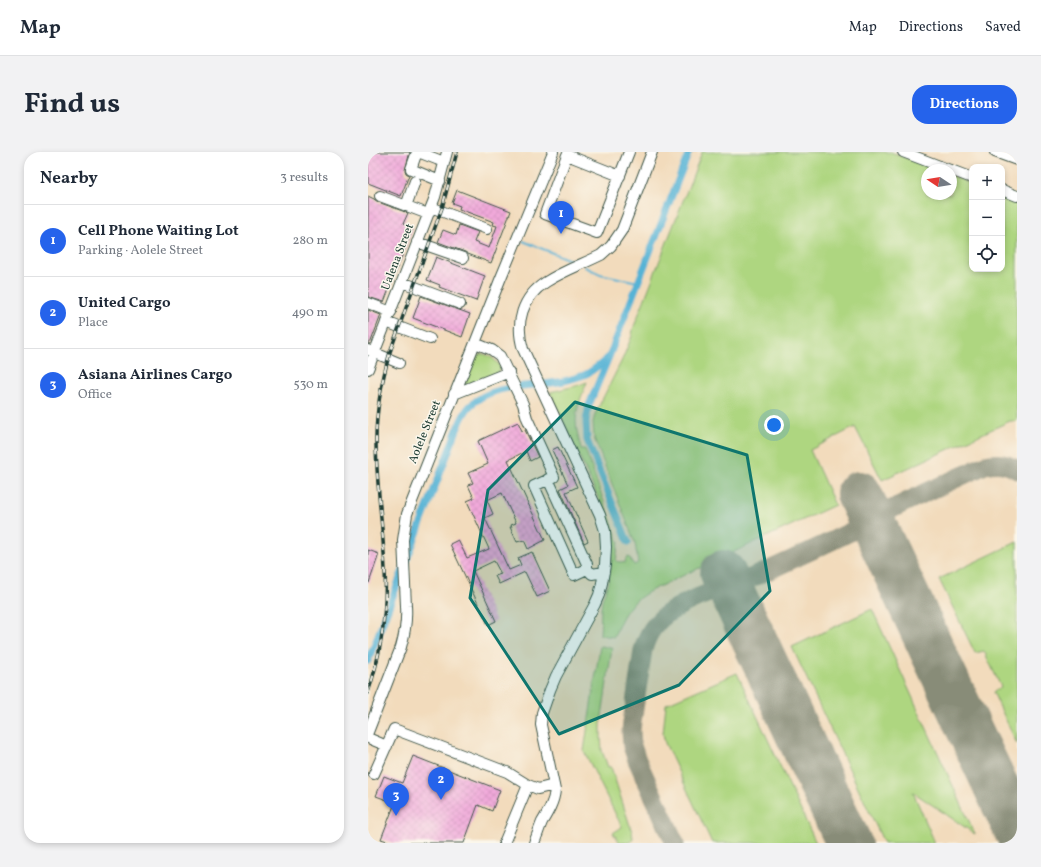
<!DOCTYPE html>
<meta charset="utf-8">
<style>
:root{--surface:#fff;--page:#f2f2f3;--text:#1f2937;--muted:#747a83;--line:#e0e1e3;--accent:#2563eb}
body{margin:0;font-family:Vollkorn,serif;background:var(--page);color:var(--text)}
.controls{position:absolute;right:12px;top:12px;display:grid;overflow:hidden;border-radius:8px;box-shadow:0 2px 6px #0003}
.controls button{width:36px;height:36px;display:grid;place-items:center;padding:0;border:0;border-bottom:1px solid var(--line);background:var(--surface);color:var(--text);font:20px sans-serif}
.compass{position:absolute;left:553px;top:12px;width:36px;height:36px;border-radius:50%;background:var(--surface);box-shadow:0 2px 6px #0003;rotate:282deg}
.you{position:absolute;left:406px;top:273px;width:14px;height:14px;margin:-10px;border:3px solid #fff;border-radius:50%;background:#1a73e8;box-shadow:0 0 0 6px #1a73e833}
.badge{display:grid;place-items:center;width:26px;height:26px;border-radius:50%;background:var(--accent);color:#fff;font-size:13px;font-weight:700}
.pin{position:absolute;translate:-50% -33px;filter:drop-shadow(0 1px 2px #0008)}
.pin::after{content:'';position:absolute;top:21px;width:14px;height:12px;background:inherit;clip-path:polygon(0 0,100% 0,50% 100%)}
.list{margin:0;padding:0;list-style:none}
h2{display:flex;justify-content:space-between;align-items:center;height:52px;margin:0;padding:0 16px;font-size:17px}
h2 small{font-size:13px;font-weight:400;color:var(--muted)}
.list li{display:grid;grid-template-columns:26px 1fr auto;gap:12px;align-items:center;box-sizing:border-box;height:72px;padding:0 16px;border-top:1px solid var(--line)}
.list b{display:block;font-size:15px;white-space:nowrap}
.list p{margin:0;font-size:13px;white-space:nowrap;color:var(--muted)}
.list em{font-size:13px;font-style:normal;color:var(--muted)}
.icon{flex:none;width:22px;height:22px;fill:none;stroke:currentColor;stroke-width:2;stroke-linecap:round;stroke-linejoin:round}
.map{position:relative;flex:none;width:649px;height:691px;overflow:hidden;border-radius:16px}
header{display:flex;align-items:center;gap:24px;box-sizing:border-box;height:56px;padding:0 20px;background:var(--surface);border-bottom:1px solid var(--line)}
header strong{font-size:19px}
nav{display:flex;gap:22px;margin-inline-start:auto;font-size:14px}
.intro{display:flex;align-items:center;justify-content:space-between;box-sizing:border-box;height:96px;padding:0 24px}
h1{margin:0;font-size:28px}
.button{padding:10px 18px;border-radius:16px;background:var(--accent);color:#fff;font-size:14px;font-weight:700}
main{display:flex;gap:24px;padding:0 24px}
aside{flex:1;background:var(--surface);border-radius:16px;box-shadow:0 2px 6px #0003}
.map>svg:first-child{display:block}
.grass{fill:#aed680;stroke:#668a5a}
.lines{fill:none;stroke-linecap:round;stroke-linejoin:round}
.stream{stroke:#57b3d5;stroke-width:2}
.canal{stroke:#57b3d5;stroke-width:7}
.taxiway{stroke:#888c78;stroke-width:19}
.runway{stroke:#888c78;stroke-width:46}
.building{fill:url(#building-cross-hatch)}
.minor-casing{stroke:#3f5548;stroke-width:12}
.minor{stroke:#fff;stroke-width:10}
.rail-casing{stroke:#1f3d34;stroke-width:3.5}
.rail{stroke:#fbf7ec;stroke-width:2;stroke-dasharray:6;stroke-linecap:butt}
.marked{fill:#0f766e;fill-opacity:0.2;stroke:#0f766e;stroke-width:3;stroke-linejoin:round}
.labels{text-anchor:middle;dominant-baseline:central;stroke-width:3;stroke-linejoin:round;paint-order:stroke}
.street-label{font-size:12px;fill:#1f3d34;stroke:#fbf7ec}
</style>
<header>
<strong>Map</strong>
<nav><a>Map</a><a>Directions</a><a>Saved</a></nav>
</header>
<div class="intro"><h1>Find us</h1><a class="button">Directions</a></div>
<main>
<aside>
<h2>Nearby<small>3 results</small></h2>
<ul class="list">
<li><span class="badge">1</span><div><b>Cell Phone Waiting Lot</b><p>Parking · Aolele Street</p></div><em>280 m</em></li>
<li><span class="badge">2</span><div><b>United Cargo</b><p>Place</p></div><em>490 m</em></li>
<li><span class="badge">3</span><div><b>Asiana Airlines Cargo</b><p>Office</p></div><em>530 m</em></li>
</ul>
</aside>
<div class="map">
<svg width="649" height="691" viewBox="0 0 649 691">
<defs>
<pattern id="building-cross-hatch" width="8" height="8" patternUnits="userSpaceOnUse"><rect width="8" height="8" fill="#f1a9da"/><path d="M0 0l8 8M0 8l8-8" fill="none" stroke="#ce92bc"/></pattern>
</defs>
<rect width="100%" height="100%" fill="#fbf7ec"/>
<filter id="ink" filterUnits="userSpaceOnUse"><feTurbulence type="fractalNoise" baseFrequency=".025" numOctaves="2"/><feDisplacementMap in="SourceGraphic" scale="8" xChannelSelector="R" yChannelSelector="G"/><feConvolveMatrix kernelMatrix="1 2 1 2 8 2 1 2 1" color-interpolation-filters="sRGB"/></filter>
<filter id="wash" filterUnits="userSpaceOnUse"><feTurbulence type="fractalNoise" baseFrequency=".012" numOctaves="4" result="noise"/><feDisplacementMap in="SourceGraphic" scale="16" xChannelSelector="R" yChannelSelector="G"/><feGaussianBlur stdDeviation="0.9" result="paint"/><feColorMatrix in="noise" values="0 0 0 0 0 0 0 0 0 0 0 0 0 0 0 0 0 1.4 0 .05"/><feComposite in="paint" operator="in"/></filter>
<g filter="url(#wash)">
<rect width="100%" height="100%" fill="#f2dbbc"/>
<path class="grass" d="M334 0H523L569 18H559V42H583V23L604 32V117H634V43L649 49V269H642L514 328 487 275 442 298 467 353 284 438C261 451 255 461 246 485L232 483C233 473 232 459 234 449 234 445 237 441 238 437 247 408 244 380 233 352L182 240 208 234 219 230C214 243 208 256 208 269 208 279 211 288 213 297H217L251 391 250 394 248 409 257 411 258 406 261 405 266 413 270 411 267 391 226 286 225 270 227 262 254 208 264 184 265 177Z
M112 202C121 201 128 209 133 215L131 220 97 233 96 232C100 223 103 207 112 202Z
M649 390V592L625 540 633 535 616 499 607 501 571 427Z
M504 457 607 682 545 640 567 691H516L424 495Z
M232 494 244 496 233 571V585L234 599 240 615H243L264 680 265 686 262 691H252L245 681 254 675 216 599Z
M369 521 448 691H344L297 591 295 582 298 552Z"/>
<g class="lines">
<path class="stream" d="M155 89 207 110
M217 115 232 122 270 130"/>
<path class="canal" d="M260 390 219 288 218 269 221 253 241 205 321 0
M0 509 90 275C93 268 96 260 102 254 123 233 155 235 183 231 194 230 205 227 216 223 224 220 234 211 241 205"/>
<path class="taxiway" d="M307 691 269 608 264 594 263 579 264 570 275 498C279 482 288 469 302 460 331 441 366 434 397 420 425 407 454 394 482 380 496 373 510 364 524 357 555 341 586 328 617 313 629 310 639 311 649 318"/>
<path class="runway" d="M491 342 649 679
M355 421 481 691"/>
</g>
<g id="blocks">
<path class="building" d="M0 0H42L37 18 38 21 41 23 33 44 0 31Z
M89 38 143 59 123 111 100 102 97 100 70 90 75 78 88 83 91 73 110 80 106 90 121 96 129 74 125 73 126 70 91 57 92 54 84 51Z
M0 44 6 47 10 50 40 61 35 72 45 76 16 150 0 145Z
M68 105 117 124 108 149 71 135 72 133 59 128Z
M53 144 102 162 94 185 45 166Z
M0 158 13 163 2 192H0Z
M150 270 154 279 157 278 170 305 162 309 158 299 140 308 177 388 160 397 156 388 149 390 142 375H144L143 373 148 371 134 341 119 348 125 362 117 366 141 418 153 413 150 406 164 400 182 439 169 445 157 420 131 432 127 424 133 422 126 409 105 419 128 469 120 473 82 392 90 388 99 406 121 397 99 349 106 346 100 333 105 331 100 321 120 312 110 289Z
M190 295 209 335 198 340 220 389 216 391 192 337 200 333 184 298Z
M0 398 11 402 1 431H0Z
M45 604 132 638 124 659 110 653 96 691H25L13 687 27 651 8 644 16 624 34 631Z"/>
</g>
</g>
<g filter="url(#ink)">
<use href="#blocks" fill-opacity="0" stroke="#3f5548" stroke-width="1"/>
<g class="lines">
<defs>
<path id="minor" d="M49 0 43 17 72 29
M50 0 76 10
M535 0 582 18
M627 0 649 8
M583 18 604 26
M252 24 199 3 177 62 229 81 261 0
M634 38 649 44
M12 44 60 62
M38 54 47 29
M63 55 119 77
M49 90 95 106
M34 130 92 152
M0 151 23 160
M18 170 62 187
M107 191 124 198 132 204 155 252 159 266 186 325 166 334 206 423 219 417V412L180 327
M0 198 31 211
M0 217 67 45 79 0
M86 242 141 220
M219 417 224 422 236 420
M0 580 33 495C37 481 39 468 38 454L35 388 39 362 132 128 185 0
M0 586 19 594
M6 622 26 577 139 620 160 633 170 637 186 633
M136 691 160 633
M166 691C169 684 171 677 174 670 180 660 186 650 187 638L173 573 174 561 182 538 188 524 227 452 231 443 234 431 237 413 238 395 237 379 232 363 155 197C147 171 154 145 178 130 195 119 215 112 233 103L243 94 254 78 284 0"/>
</defs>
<use href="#minor" class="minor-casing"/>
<use href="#minor" class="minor"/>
<defs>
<path id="rail" d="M0 541C13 502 19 459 17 418 15 374 8 331 8 287 8 257 14 228 22 200L74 56 89 0"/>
</defs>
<use href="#rail" class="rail-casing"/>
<use href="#rail" class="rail"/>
</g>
</g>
<path class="marked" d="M207 250 379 303 402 439 311 533 191 582 102 446 120 338Z"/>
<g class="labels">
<g class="street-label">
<text transform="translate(30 105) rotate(-69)">Ualena Street</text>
<text transform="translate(57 280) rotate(-68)">Aolele Street</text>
</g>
</g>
</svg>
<div class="controls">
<button>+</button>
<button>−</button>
<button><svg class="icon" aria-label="locate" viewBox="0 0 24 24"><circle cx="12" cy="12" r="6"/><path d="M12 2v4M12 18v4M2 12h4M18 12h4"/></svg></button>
</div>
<svg class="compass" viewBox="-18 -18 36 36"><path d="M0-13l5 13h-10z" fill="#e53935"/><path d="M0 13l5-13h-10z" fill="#747a83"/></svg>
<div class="you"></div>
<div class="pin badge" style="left:193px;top:82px">1</div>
<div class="pin badge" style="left:73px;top:648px">2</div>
<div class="pin badge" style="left:28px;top:664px">3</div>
</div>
</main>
